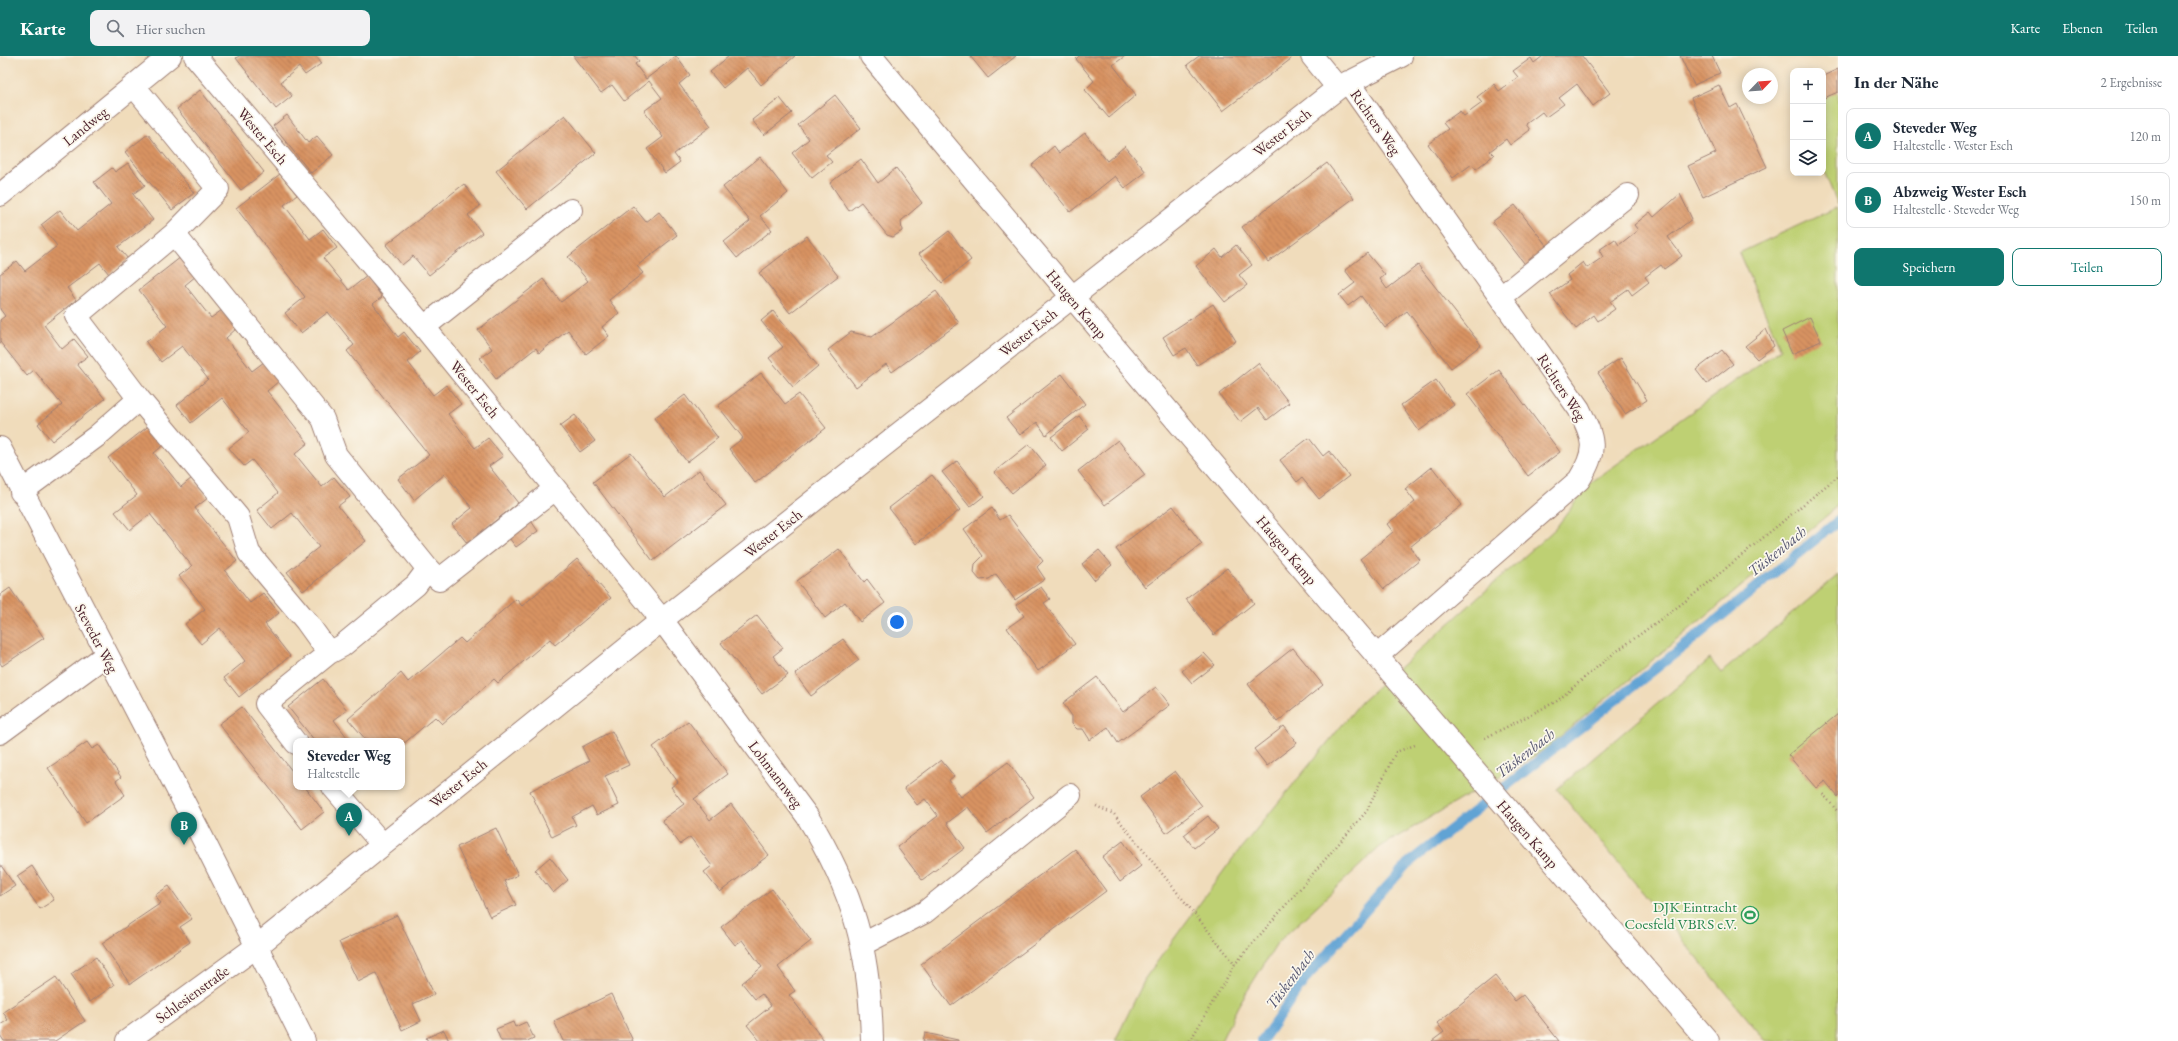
<!DOCTYPE html>
<html lang="de">
<meta charset="utf-8">
<style>
:root{--surface:#fff;--page:#f2f2f3;--text:#1f2937;--muted:#747a83;--line:#e0e1e3;--accent:#0f766e}
body{margin:0;font-family:"EB Garamond",serif;background:var(--page);color:var(--text)}
.controls{position:absolute;right:12px;top:12px;display:grid;overflow:hidden;border-radius:8px;box-shadow:0 2px 10px #0003}
.controls button{width:36px;height:36px;display:grid;place-items:center;padding:0;border:0;border-bottom:1px solid var(--line);background:var(--surface);color:var(--text);font:20px sans-serif}
.compass{position:absolute;left:1742px;top:12px;width:36px;height:36px;border-radius:50%;background:var(--surface);box-shadow:0 2px 10px #0003;rotate:65deg}
.you{position:absolute;left:897px;top:566px;width:14px;height:14px;margin:-10px;border:3px solid #fff;border-radius:50%;background:#1a73e8;box-shadow:0 0 0 6px #1a73e833}
.badge{display:grid;place-items:center;width:26px;height:26px;border-radius:50%;background:var(--accent);color:#fff;font-size:13px;font-weight:700}
.pin{position:absolute;translate:-50% -33px;filter:drop-shadow(0 1px 2px #0008)}
.pin::after{content:'';position:absolute;top:21px;width:14px;height:12px;background:inherit;clip-path:polygon(0 0,100% 0,50% 100%)}
.popup{position:absolute;left:293px;top:682px;width:112px;height:52px;box-sizing:border-box;display:grid;place-content:center;border-radius:8px;background:var(--surface);filter:drop-shadow(0 1px 3px #0005);font-size:13px;white-space:nowrap;color:var(--muted)}
.popup b{font-size:15px;color:var(--text)}
.popup::after{content:'';position:absolute;left:50%;top:100%;margin-left:-8px;border:8px solid transparent;border-top-color:var(--surface)}
.list{margin:0;padding:0;list-style:none}
h2{display:flex;justify-content:space-between;align-items:center;height:52px;margin:0;padding:0 16px;font-size:17px}
h2 small{font-size:13px;font-weight:400;color:var(--muted)}
.list li{display:grid;grid-template-columns:26px 1fr auto;gap:12px;align-items:center;box-sizing:border-box;height:56px;margin:0 8px 8px;padding:0 8px;border:1px solid var(--line);border-radius:8px}
.list b{display:block;font-size:15px;white-space:nowrap}
.list p{margin:0;font-size:13px;white-space:nowrap;color:var(--muted)}
.list em{font-size:13px;font-style:normal;color:var(--muted)}
.actions{display:flex;gap:8px;padding:12px 16px}
.actions a{flex:1;padding:9px 0;border:1px solid var(--accent);border-radius:8px;text-align:center;font-size:14px;color:var(--accent)}
.actions .main{background:var(--accent);color:#fff}
.icon{flex:none;width:22px;height:22px;fill:none;stroke:currentColor;stroke-width:2;stroke-linecap:round;stroke-linejoin:round}
.map{position:relative;flex:none;width:1838px;height:985px;overflow:hidden}
header{display:flex;align-items:center;gap:24px;box-sizing:border-box;height:56px;padding:0 20px;background:var(--accent);color:#fff}
header strong{font-size:19px}
nav{display:flex;gap:22px;margin-inline-start:auto;font-size:14px}
.search{width:280px;height:36px;background:var(--page);display:flex;align-items:center;gap:10px;box-sizing:border-box;padding:0 14px;border-radius:8px;color:var(--muted);font-size:15px}
main{display:flex}
aside{flex:1;background:var(--surface)}
.map>svg:first-child{display:block}
.green{fill:#bed073;stroke:#84784f}
.lines{fill:none;stroke-linecap:round;stroke-linejoin:round}
.stream{stroke:#61a3d4;stroke-width:10}
.building{fill:url(#building-back-hatch)}
.minor-casing{stroke:#9d7e73;stroke-width:24}
.path{stroke:#9d7e73;stroke-width:2.5;stroke-dasharray:1 3;stroke-linecap:butt}
.minor{stroke:#fff;stroke-width:22}
.labels{text-anchor:middle;dominant-baseline:central;stroke-width:3.5;stroke-linejoin:round;paint-order:stroke}
.street-label{font-size:15px;fill:#4a1f2b;stroke:#fbf7ec}
.leisure-label{font-size:15px;fill:#27864d;stroke:#fbf7ec;text-anchor:end}
.water-label{font-size:16px;font-style:italic;fill:#53546f;stroke:#fbf7ec}
</style>
<header>
<strong>Karte</strong>
<div class="search"><svg class="icon" aria-label="search" viewBox="0 0 24 24"><circle cx="10" cy="10" r="6"/><path d="M15 15l6 6"/></svg>Hier suchen</div>
<nav><a>Karte</a><a>Ebenen</a><a>Teilen</a></nav>
</header>
<main>
<div class="map">
<svg width="1838" height="985" viewBox="0 0 1838 985">
<defs>
<pattern id="building-back-hatch" width="6" height="6" patternUnits="userSpaceOnUse"><rect width="6" height="6" fill="#d89362"/><path d="M-1 5l2 2M0 0l6 6M5-1l2 2" fill="none" stroke="#b17751"/></pattern>
</defs>
<rect width="100%" height="100%" fill="#fbf7ec"/>
<filter id="ink" filterUnits="userSpaceOnUse"><feTurbulence type="fractalNoise" baseFrequency=".025" numOctaves="2"/><feDisplacementMap in="SourceGraphic" scale="8" xChannelSelector="R" yChannelSelector="G"/><feConvolveMatrix kernelMatrix="1 2 1 2 8 2 1 2 1" color-interpolation-filters="sRGB"/></filter>
<filter id="wash" filterUnits="userSpaceOnUse"><feTurbulence type="fractalNoise" baseFrequency=".012" numOctaves="4" result="noise"/><feDisplacementMap in="SourceGraphic" scale="16" xChannelSelector="R" yChannelSelector="G"/><feGaussianBlur stdDeviation="0.9" result="paint"/><feColorMatrix in="noise" values="0 0 0 0 0 0 0 0 0 0 0 0 0 0 0 0 0 1.4 0 .05"/><feComposite in="paint" operator="in"/></filter>
<g filter="url(#wash)">
<rect width="100%" height="100%" fill="#f0dcbb"/>
<path class="green" d="M1838 23V149L1823 113V30Z
M1838 151V448L1831 456 1544 694 1380 791 1277 887 1238 950 1221 985H1115L1146 921 1236 798 1361 646 1555 473 1590 427 1781 293 1739 197Z
M1838 519V985H1766L1557 733 1710 603 1721 617Z"/>
<g class="lines">
<path class="stream" d="M1262 985 1306 922 1407 808 1692 584 1838 465"/>
</g>
<g id="blocks">
<path class="building" d="M239 0H316L322 7 305 19 299 11 281 26 292 40 276 53 236 2Z
M573 0H635L639 5 635 8 646 23 676 0 690 19 679 28 711 70 674 98 680 106 665 117 647 93 663 81 644 55 662 42 649 25 624 45 612 29 601 37Z
M729 0H795L761 29 747 12 723 32 710 16Z
M970 0H1016L988 22Z
M1079 0H1125L1113 9 1136 39 1109 62 1085 34 1094 25 1076 3Z
M1199 0H1289L1291 3 1223 55 1187 9Z
M1543 0H1582L1610 37 1593 50 1577 28 1559 42 1564 48 1546 61 1542 56 1526 68 1530 74 1510 89 1506 83 1490 95 1494 99 1476 113 1472 108 1453 122 1428 88 1448 73 1443 67 1460 55 1464 60 1482 47 1477 41 1494 28 1499 35 1518 21 1513 15 1531 2 1534 7Z
M1680 0H1712L1720 17 1694 29Z
M1838 13V36L1824 42 1823 20Z
M1719 29 1730 52 1737 48 1767 111 1703 141 1688 110 1716 97 1691 42Z
M200 34 264 116 241 134 177 53Z
M835 39 861 72 826 99 832 106 812 122 792 97 809 83 798 69Z
M780 42 792 57 764 79 752 64Z
M287 59 308 87 317 80 333 99 311 117 273 70Z
M565 59 596 97 527 153 496 115Z
M1085 77 1107 105 1125 90 1146 116 1125 132 1115 120 1070 156 1032 109 1054 90 1059 97Z
M148 78 194 137 172 154 125 96Z
M760 101 788 137 760 160 772 174 737 202 724 186 750 165 723 131Z
M861 103 878 127 896 112 922 147 901 165 902 175 893 181 887 179 861 146 849 155 830 127Z
M128 107 145 129 133 138 153 164 118 191 128 203 109 218 100 207 67 232 76 244 44 269 62 293 74 283 88 300 77 308 105 343 52 385 38 368 62 349 34 314 27 320 0 286V264L5 260 0 253V218L17 205 25 215 57 190 41 169 60 154 77 175 111 148 94 126 112 112 115 116Z
M1327 107 1354 142 1268 206 1242 171Z
M280 118 297 139 284 149 310 183 323 173 337 192 323 202 349 234 367 220 382 241 373 248 398 281 404 276 420 296 408 306 433 339 446 329 461 348 448 358 475 392 488 382 503 400 489 410 518 447 467 487 452 468 472 452 445 418 414 444 398 423 429 399 347 295 354 289 328 256 301 277 285 257 305 241 236 152Z
M464 128 480 150 468 159 482 177 429 219 413 200 402 209 386 189Z
M1680 138 1692 163 1668 181 1682 200 1664 213 1661 209 1645 221 1649 226 1632 239 1628 233 1610 246 1615 253 1598 265 1594 259 1576 273 1550 238 1570 224 1567 219 1583 206 1587 212 1603 201 1599 194 1615 183 1619 189 1638 174 1634 169 1650 156 1654 161Z
M1515 149 1550 194 1528 212 1492 166Z
M633 150 646 166 659 156 677 179 637 210 643 217 609 244 619 257 602 271 609 280 586 298 568 274 539 297 536 292 496 323 480 302 492 293 478 274 543 223 561 246 588 225 568 201Z
M949 175 971 204 942 227 919 198Z
M807 180 838 220 790 257 759 217Z
M1236 189 1252 209 1239 219 1247 229 1225 246 1196 210 1216 193 1222 201Z
M1367 197 1385 219 1380 223 1387 233 1418 209 1481 289 1451 312 1407 255 1385 272 1361 240 1348 250 1339 239 1355 227 1345 214Z
M181 201 196 220 185 229 211 262 222 254 237 272 226 282 252 315 264 306 279 325 267 335 308 387 295 398 322 431 334 421 350 441 338 450 366 485 303 535 287 516 319 491 292 457 272 473 257 454 278 437 252 404 244 410 229 392 249 376 222 342 191 367 177 349 208 323 182 290 161 306 146 286 167 270 139 234Z
M936 235 959 267 892 316 886 308 856 331 828 294 851 276 872 281Z
M1213 248 1236 285 1197 309 1186 292 1174 299 1163 281Z
M773 255 818 310 793 331 769 302 783 291 761 265Z
M1810 261 1821 285 1792 298 1782 275Z
M1766 273 1774 290 1757 303 1745 290Z
M1722 294 1733 308 1707 328 1696 314Z
M1621 302 1647 344 1625 358 1598 317Z
M1258 307 1289 347 1267 364 1258 352 1240 366 1219 338Z
M1499 314 1560 396 1528 420 1467 338Z
M761 317 785 348 799 338 826 372 755 427 729 393 743 382 718 350Z
M1062 318 1085 348 1046 379 1037 366 1020 379 1006 362Z
M1436 324 1454 349 1419 375 1401 349Z
M685 339 718 382 687 406 654 362Z
M575 359 595 385 580 396 560 370Z
M1079 360 1089 373 1062 395 1051 381Z
M151 368 166 387 154 397 181 431 192 422 208 442 195 452 237 505 225 515 250 547 263 537 279 557 265 568 290 600 239 641 224 622 245 605 220 572 201 588 185 568 205 553 179 520 192 510 150 458 130 474 115 456 137 439 108 402Z
M1309 382 1323 400 1329 395 1349 420 1319 443 1302 422 1297 426 1280 404Z
M1118 384 1145 419 1105 449 1078 415Z
M1029 388 1046 409 1012 437 994 416Z
M631 397 665 441 699 414 726 449 653 505 593 426Z
M957 405 984 440 970 451 942 416Z
M1432 411 1462 449 1410 491 1420 504 1384 533 1360 503 1393 476 1387 468 1415 446 1405 433Z
M932 419 960 454 916 488 889 452Z
M1173 450 1202 488 1145 531 1116 493Z
M992 452 1000 464 1008 459 1043 505 1037 511 1045 523 1015 544 996 518 989 523 980 524 974 517 975 508 983 500 964 473Z
M529 462 538 475 516 491 506 478Z
M839 493 864 526 867 523 885 547 860 566 845 546 825 562 797 525Z
M1099 494 1112 509 1094 524 1082 508Z
M577 503 611 542 555 589 550 583 498 627 494 623 442 668 435 661 402 689V685H367L348 663 401 617 408 626 460 582 465 587 516 543 522 550Z
M1227 512 1254 547 1214 579 1186 543Z
M1041 531 1050 543 1044 547 1075 588 1038 615 1007 572 1024 560 1016 549Z
M10 532 44 582 2 610 0 607V539Z
M757 559 783 592 773 600 788 619 762 638 721 587Z
M843 583 859 604 811 640 795 618Z
M1293 592 1323 629 1277 666 1248 628Z
M1204 597 1215 609 1192 627 1182 615Z
M1097 621 1123 656 1156 631 1170 649 1118 687 1108 671 1090 684 1083 673H1077L1072 668V660L1063 647Z
M323 623 347 654 334 664 350 685H315L288 651Z
M242 651 296 720V731H305L324 756 302 773 219 668Z
M1838 658V741L1825 725 1816 732 1788 699Z
M688 665 728 718 694 743 710 764 731 748 769 799 720 836 704 816 712 810 690 781 680 788 662 764 684 748 671 731 678 726 653 691Z
M1284 670 1297 687 1267 710 1254 693Z
M612 675 629 709 605 720 619 749 597 759 592 750 572 761 576 769 552 781 530 735 589 705 582 691Z
M87 686 92 693 99 689 121 721 116 725 125 739 86 767 48 712Z
M941 704 954 720 949 724 961 741 1008 706 1034 741 987 777 968 751 947 767 965 792 922 824 897 791 938 760 925 743 917 749 904 732Z
M1175 715 1202 750 1166 777 1140 741Z
M1208 760 1218 773 1194 792 1184 779Z
M496 772 518 819 504 825 516 849 490 861 457 791Z
M1123 785 1141 810 1120 826 1102 801Z
M1075 793 1106 835 951 950 921 908Z
M550 801 568 824 553 837 535 814Z
M0 808 15 830 0 840Z
M32 810 54 844 40 853 17 820Z
M169 830 192 863 180 871 190 886 130 928 102 887 161 847 155 839Z
M772 833 811 885 778 911 795 935 789 939 824 985H760L747 969 771 950 762 938 755 943 742 927 762 911 742 884 735 889 721 871Z
M397 859 434 938 413 948 421 965 402 974 376 917 358 926 339 886Z
M96 901 114 929 90 946 71 918Z
M1495 920 1515 945 1523 939 1559 985H1432L1444 976 1437 967Z
M56 921 85 965 55 985H4L0 979V969L8 964 3 956Z
M611 938 633 985H563L554 965Z
M513 966 515 971 526 966 534 982 527 985H501L496 973Z
M444 974 449 985H428L426 982Z
M925 977 958 984V985H923Z"/>
</g>
</g>
<g filter="url(#ink)">
<use href="#blocks" fill-opacity="0" stroke="#9d7e73" stroke-width="1"/>
<g class="lines">
<defs>
<path id="minor" d="M195 0 424 271 662 564 807 760C854 836 870 896 872 985
M871 0C1146 332 1426 659 1708 985
M1312 0 1338 32
M1348 26 1579 353C1594 384 1598 393 1579 424L1377 600
M134 30 218 133 174 178 76 260 139 343 238 461 249 497 306 565 329 597 266 648 296 687
M0 139 170 0
M174 178 323 363 336 399 428 513 416 529 342 590 329 597
M1501 241 1628 139
M424 271 571 154
M0 392 202 781 304 985
M21 436 97 380 139 343
M428 513 439 524 555 433
M0 677 106 599
M333 731 382 788
M863 888 925 856 1070 739
M127 985 256 891 662 564 1338 32 1401 0"/>
</defs>
<use href="#minor" class="minor-casing"/>
<path class="path" d="M1485 682 1557 645 1609 601 1691 541 1838 420
M1823 738 1838 756
M1096 750 1114 758 1235 908
M1190 985 1235 908 1366 756 1396 696 1415 689"/>
<use href="#minor" class="minor"/>
</g>
</g>
<defs>
<symbol id="stadium-ring" viewBox="-11 -11 22 22"><circle r="9.5" fill="#fbf7ec" stroke="#2e9e5b" stroke-width="1.5"/><path d="M0-5a6.5 5 0 1 0 0 10a6.5 5 0 1 0 0-10ZM-3.5-1.8h7v3.6h-7Z" fill="#2e9e5b"/></symbol>
</defs>
<g fill-rule="evenodd">
<use href="#stadium-ring" x="1740" y="849" width="20" height="20"/>
</g>
<g class="labels">
<g class="street-label">
<text transform="translate(1376 66) rotate(55)">Richters Weg</text>
<text transform="translate(85 70) rotate(-39)">Landweg</text>
<text transform="translate(1282 76) rotate(-38)">Wester Esch</text>
<text transform="translate(263 80) rotate(50)">Wester Esch</text>
<text transform="translate(1077 248) rotate(50)">Haugen Kamp</text>
<text transform="translate(1028 276) rotate(-38)">Wester Esch</text>
<text transform="translate(1562 331) rotate(57)">Richters Weg</text>
<text transform="translate(475 333) rotate(51)">Wester Esch</text>
<text transform="translate(773 477) rotate(-38)">Wester Esch</text>
<text transform="translate(1287 494) rotate(50)">Haugen Kamp</text>
<text transform="translate(97 582) rotate(62)">Steveder Weg</text>
<text transform="translate(776 718) rotate(53)">Lohmannweg</text>
<text transform="translate(458 727) rotate(-39)">Wester Esch</text>
<text transform="translate(1528 778) rotate(49)">Haugen Kamp</text>
<text transform="translate(192 938) rotate(-36)">Schlesienstraße</text>
</g>
<g class="leisure-label">
<text x="1737" y="850">DJK Eintracht<tspan x="1737" dy="17">Coesfeld VBRS e.V.</tspan></text>
</g>
<g class="water-label">
<text transform="translate(1777 495) rotate(-39)">Tüskenbach</text>
<text transform="translate(1525 697) rotate(-38)">Tüskenbach</text>
<text transform="translate(1290 923) rotate(-53)">Tüskenbach</text>
</g>
</g>
</svg>
<div class="controls">
<button>+</button>
<button>−</button>
<button><svg class="icon" aria-label="layers" viewBox="0 0 24 24"><path d="M12 4l9 5-9 5-9-5zM3 14l9 5 9-5"/></svg></button>
</div>
<svg class="compass" viewBox="-18 -18 36 36"><path d="M0-13l5 13h-10z" fill="#e53935"/><path d="M0 13l5-13h-10z" fill="#747a83"/></svg>
<div class="you"></div>
<div class="pin badge" style="left:349px;top:780px">A</div>
<div class="popup"><b>Steveder Weg</b>Haltestelle</div>
<div class="pin badge" style="left:184px;top:789px">B</div>
</div>
<aside>
<h2>In der Nähe<small>2 Ergebnisse</small></h2>
<ul class="list">
<li><span class="badge">A</span><div><b>Steveder Weg</b><p>Haltestelle · Wester Esch</p></div><em>120 m</em></li>
<li><span class="badge">B</span><div><b>Abzweig Wester Esch</b><p>Haltestelle · Steveder Weg</p></div><em>150 m</em></li>
</ul>
<div class="actions"><a class="main">Speichern</a><a>Teilen</a></div>
</aside>
</main>
